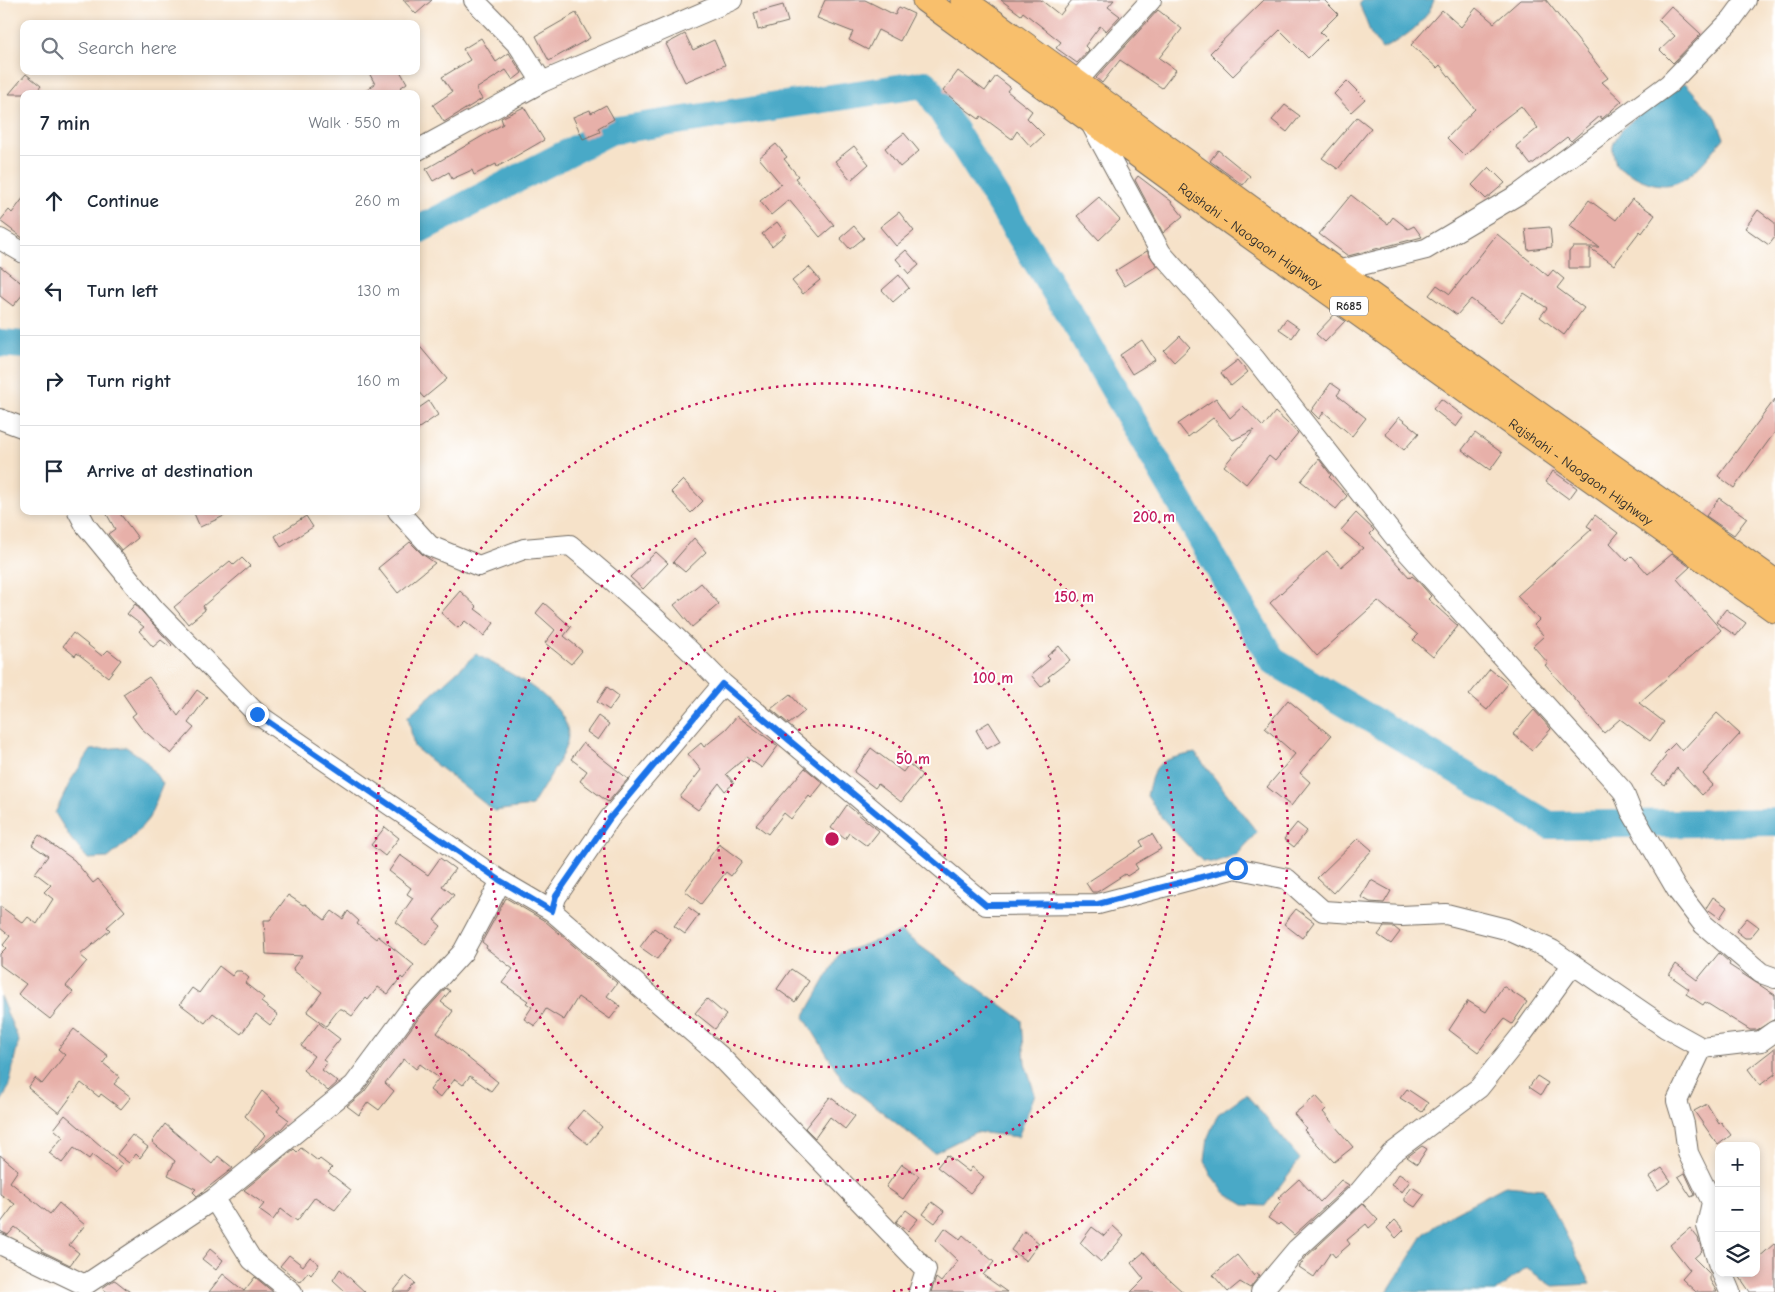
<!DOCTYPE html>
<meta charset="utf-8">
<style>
:root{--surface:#fff;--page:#f2f2f3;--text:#1f2937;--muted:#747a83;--line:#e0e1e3}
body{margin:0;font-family:"Comic Neue",sans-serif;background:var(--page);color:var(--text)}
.controls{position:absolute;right:15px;bottom:15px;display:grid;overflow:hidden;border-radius:10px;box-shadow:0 2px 8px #0003}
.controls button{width:45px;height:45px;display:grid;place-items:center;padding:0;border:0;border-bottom:1px solid var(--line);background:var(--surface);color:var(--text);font:25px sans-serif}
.stop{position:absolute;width:15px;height:15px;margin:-11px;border:4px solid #1a73e8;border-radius:50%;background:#fff}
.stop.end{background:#1a73e8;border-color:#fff;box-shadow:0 1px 5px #0008}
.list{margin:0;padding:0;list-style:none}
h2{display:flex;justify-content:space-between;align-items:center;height:65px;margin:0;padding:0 20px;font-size:21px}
h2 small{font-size:16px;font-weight:400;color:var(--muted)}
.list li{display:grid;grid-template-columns:32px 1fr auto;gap:15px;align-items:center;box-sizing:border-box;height:90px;padding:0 20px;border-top:1px solid var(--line)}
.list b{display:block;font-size:19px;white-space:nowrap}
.list em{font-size:16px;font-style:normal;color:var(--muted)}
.icon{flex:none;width:28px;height:28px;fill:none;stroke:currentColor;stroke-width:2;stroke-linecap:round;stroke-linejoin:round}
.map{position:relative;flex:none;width:1775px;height:1292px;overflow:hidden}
.search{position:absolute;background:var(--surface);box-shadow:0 2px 8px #0003;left:20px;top:20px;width:400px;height:55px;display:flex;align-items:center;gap:12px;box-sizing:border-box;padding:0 18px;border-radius:10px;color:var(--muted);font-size:19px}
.panel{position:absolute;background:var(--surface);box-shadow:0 2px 8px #0003;left:20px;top:90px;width:400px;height:425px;border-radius:10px}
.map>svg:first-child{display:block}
.water{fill:#48a9c7;stroke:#3a6a79}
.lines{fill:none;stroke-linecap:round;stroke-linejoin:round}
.river{stroke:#48a9c7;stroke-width:28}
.building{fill:#e7b0a9}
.minor-casing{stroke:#726b62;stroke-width:22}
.major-casing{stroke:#726b62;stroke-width:27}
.minor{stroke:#fff;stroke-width:20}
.major{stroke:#f8bf6c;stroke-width:25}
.route{stroke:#1a73e8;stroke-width:6}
.ring{fill:none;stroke:#c2185b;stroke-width:2.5;stroke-dasharray:2.5 5}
.labels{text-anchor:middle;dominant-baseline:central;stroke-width:4;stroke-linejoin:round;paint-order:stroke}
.shield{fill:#fff;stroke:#6b6b6b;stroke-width:1}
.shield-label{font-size:12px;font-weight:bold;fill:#2b2b2b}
.street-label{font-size:14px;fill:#2b2b2b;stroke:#fff}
.centre{fill:#c2185b;stroke:#fff;stroke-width:2.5}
.ring-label{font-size:15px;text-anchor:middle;font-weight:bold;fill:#c2185b;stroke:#fff;stroke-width:4;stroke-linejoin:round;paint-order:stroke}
</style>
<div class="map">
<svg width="1775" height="1292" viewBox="0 0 1775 1292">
<rect width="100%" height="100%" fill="#fff"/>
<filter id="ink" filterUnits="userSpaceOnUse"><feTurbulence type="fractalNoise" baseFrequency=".02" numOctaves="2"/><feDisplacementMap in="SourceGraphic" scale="10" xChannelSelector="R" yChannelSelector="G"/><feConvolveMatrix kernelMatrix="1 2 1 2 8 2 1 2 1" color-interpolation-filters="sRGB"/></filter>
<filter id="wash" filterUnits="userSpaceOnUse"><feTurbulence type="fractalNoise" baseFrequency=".0096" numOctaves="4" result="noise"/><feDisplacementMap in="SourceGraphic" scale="20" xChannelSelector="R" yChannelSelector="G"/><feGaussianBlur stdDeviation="1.12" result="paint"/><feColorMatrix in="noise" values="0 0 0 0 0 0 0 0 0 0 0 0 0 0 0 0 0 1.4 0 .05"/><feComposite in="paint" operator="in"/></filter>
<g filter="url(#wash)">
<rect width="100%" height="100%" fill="#f6e2c9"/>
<path class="water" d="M1362 0H1434C1426 24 1404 38 1382 49L1371 34 1359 3Z
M1685 83 1716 117 1724 138C1687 183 1671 203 1616 165 1615 160 1612 152 1613 146 1618 123 1666 95 1685 83Z
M476 654C503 670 577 703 567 742 564 756 540 792 532 806L494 811 414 747 408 716Z
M126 747 145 760 163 784 149 818 133 837 108 858 88 859 71 839 55 813 71 780 91 750Z
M1195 753 1257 832 1237 855 1216 863 1202 861 1162 818 1147 796C1154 760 1161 760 1195 753Z
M901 932 1022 1020 1025 1063 1035 1094 1018 1137 976 1132 934 1153 844 1082 804 1017 840 953Z
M0 996 19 1041C12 1061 13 1087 0 1103Z
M1246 1094 1300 1159 1265 1206 1244 1205 1226 1194 1210 1174 1205 1161 1208 1137 1218 1114Z
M1505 1186 1543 1189 1591 1284 1553 1286 1526 1268 1495 1292H1387L1424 1234 1450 1215Z"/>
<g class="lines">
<path class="river" d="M416 231 610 131 925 84 1080 331 1273 661 1549 825 1775 822
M0 343 24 345"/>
</g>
<g id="blocks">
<path class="building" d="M403 0H432L416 14Z
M825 0H865L895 15 899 7 914 14 900 41 878 30 868 50 849 40 853 32 817 18Z
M1001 0H1041L1060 15 1072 0H1114L1108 7 1120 16 1106 31 1100 26 1085 46 1089 50 1077 63 1056 48 1061 42 1023 12 1021 15Z
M1264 0H1324L1338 14 1320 32 1327 39 1308 58 1280 30 1233 76 1210 53Z
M1520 0H1546L1608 78 1602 82 1622 101 1602 119 1600 116 1571 141 1567 137 1531 165 1516 146 1538 128 1521 106 1491 129 1465 156 1447 138 1475 109 1440 65 1437 68 1411 45 1442 10 1461 27 1476 8 1494 23Z
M783 5 788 22 758 30 754 13Z
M1671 6 1701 34 1673 63 1660 50 1675 36 1658 20Z
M1158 10 1182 29 1159 58 1176 70 1162 88 1120 60 1102 83 1096 78Z
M576 13 590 38 549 61 536 36Z
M685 34 693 50 714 40 725 65 685 82 666 44Z
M481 38 496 62 509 53 522 73 513 80 506 70 476 89 482 99 444 122 433 105 452 92 442 77 470 60 463 49Z
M368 71H400L407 83 400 88 404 94H361L375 84Z
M958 71 985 91 996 76 1010 87 1007 91 1032 111 1027 118 1044 135 1031 147 1017 131 1012 139 981 116 979 119 968 111 943 91Z
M26 74 41 86 35 94H9Z
M1347 81 1365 99 1351 112 1334 94Z
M606 105 614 119 598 128 600 132 583 139 573 117 590 110 591 113Z
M1285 105 1300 116 1287 132 1272 120Z
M524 107 544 140 497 167 496 164 474 175 472 170 452 179 449 172 433 181 426 169 503 124 501 118Z
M1357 117 1371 128 1338 169 1322 158Z
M904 133 919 151 900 167 885 148Z
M776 144 787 157 784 159 798 176 795 178 834 225 820 237 789 200 771 215 760 201 781 184 759 158Z
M854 146 869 164 851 180 835 161Z
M1218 150 1250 176 1243 185 1210 161Z
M1489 167 1505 183 1486 199 1472 185Z
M1138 176 1171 201 1183 216 1163 233 1135 180Z
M1351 195 1388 224 1393 217 1408 229 1414 226 1422 237 1348 256 1319 234Z
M24 197V239L0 221 9 210 12 213Z
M1099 197 1120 220 1099 240 1077 216Z
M1632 199 1655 215 1642 233 1640 231 1614 265 1590 248V268H1569V252L1573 247H1599L1570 226 1589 200 1616 220Z
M1758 210 1775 223V237L1769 245 1745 228Z
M899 212 914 231 896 246 880 227Z
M777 222 786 234 772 246 762 234Z
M854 226 864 238 850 249 840 238Z
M1550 227 1552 247 1528 250 1525 229Z
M1497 234 1548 276 1553 270 1564 279 1557 288 1584 308 1564 335 1540 317 1547 308 1524 293 1501 322 1471 299 1457 315 1429 295 1437 285 1450 294Z
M906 250 919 265 909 274 896 259Z
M1147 251 1157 266 1125 286 1115 271Z
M0 266 24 285V293L13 306 0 296Z
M809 267 820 280 803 294 792 281Z
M899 275 909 288 893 302 882 290Z
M1335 314 1345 321 1325 342 1316 334Z
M1286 319 1299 328 1292 338 1279 329Z
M1180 336 1190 347 1174 362 1164 351Z
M1142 340 1155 360 1132 374 1120 355Z
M416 342 447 379 424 398 416 389Z
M1238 360 1248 372 1231 386 1221 373Z
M1331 383 1341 390 1337 395 1366 418 1352 436 1324 412 1319 419 1311 411Z
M1216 398 1230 418 1243 406 1263 427 1275 412 1298 433 1275 461 1269 456 1246 484 1224 466 1254 430 1233 440 1213 418 1188 437 1178 424Z
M1441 399 1464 416 1456 427 1433 409Z
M1775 399V432L1734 488 1718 476Z
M429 401 438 415 416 430V410Z
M1399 417 1419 433 1404 450 1385 434Z
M1475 433 1502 453 1490 470 1462 450Z
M1319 459 1331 475 1329 477 1347 496 1336 509 1301 481Z
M1553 471 1577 488 1569 499 1546 482Z
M683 480 703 501 691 513 671 492Z
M1719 498 1747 518 1734 535 1706 516Z
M105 511H118L138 538 122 551 108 534 115 529Z
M193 511H235L200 527Z
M1356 513 1374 530 1370 534 1410 578 1412 576 1417 580 1431 596 1428 599 1458 626 1433 657 1413 640 1418 635 1378 601 1317 656 1270 603 1327 551 1341 567 1363 548 1341 530Z
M1595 515 1618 533 1610 543 1627 561 1632 556 1648 574 1672 554 1690 567 1677 579 1721 630 1639 703 1664 722 1650 741 1620 719 1604 733 1545 665 1548 663 1533 646 1544 636 1534 625 1539 620 1517 596 1592 529 1587 526Z
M306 516 313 527 281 547 275 536Z
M694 538 706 552 685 572 673 562Z
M410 542 422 554 435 563 398 593 378 568Z
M656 552 668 563 643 589 630 577Z
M242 558 250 566 203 606 205 610 188 624 174 607 230 561 234 565Z
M701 583 719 604 692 627 674 605Z
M460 591 477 607 475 609 494 623 484 636 465 621 458 628 441 613Z
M544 603 571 627 564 636 582 651 571 664 545 643 555 630 536 613Z
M135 604 172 645 170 647 161 640 153 647 139 631 144 627 127 614Z
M1726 609 1746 623 1736 636 1716 622Z
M73 633 102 656 108 650 121 660 108 677 77 653 75 656 63 646Z
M1059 646 1070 660 1048 677 1050 679 1041 687 1031 675 1050 659 1047 656Z
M1490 669 1508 684 1487 710 1469 695Z
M149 677 178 716 197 690 207 697 188 723 194 728 171 754 141 728 132 716 136 713 123 694Z
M607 687 619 696 609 710 597 702Z
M790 694 805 711 789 724 771 709Z
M1288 700 1331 736 1300 773 1310 782 1291 806 1267 787 1295 754 1265 728Z
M1534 710 1551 729 1532 750 1513 734Z
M1717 713 1740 734 1703 774 1713 785 1702 795 1677 768 1665 785 1651 775 1666 756 1664 754 1675 743 1682 751Z
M598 716 609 724 598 740 587 732Z
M737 716 778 746 762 768 746 757 726 774 734 783 725 791 719 783 698 810 680 797 701 770 688 754 701 743 704 747 726 729Z
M989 722 1001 741 987 749 976 730Z
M583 743 628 779 608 802 580 781 587 771 571 759Z
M871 748 903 772 909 764 922 775 901 802 878 784 875 788 854 772Z
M805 768 823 783 811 798 809 796 791 819 784 813 768 834 756 825Z
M847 805 879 831 867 846 849 833 845 839 831 828Z
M1297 823 1307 831 1294 847 1284 839Z
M385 827 399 838 385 856 371 845Z
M1152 834 1161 849 1135 864 1138 869 1127 876 1125 874 1097 892H1092L1086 883 1143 846 1140 841Z
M39 835 74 860 93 883 98 879 125 911 107 927 110 930 80 955 87 961 66 986 73 992 50 1019 18 994 26 984 0 965V954L6 948 3 945 10 936 0 928V906L23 923 28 917 37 924 53 899 44 892 51 885 35 873 48 856 32 845Z
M1358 838 1372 850 1333 893 1317 878Z
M719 844 742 861 731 876 726 872 701 904 685 891Z
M400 855 428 875 440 858 455 869 442 886 454 895 434 920 441 926 426 945 396 922 413 898 407 894 411 888 389 871Z
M1371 880 1391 891 1384 903 1370 902 1361 897Z
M288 895 303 905 305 904 325 920 332 911 343 919 348 911 359 921 357 924 376 939 378 936 414 965 403 979 401 977 388 994 378 987 368 1000 366 998 352 1016 342 1009H339L326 1026 307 1012 322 992 294 971 293 968 302 956 266 954 264 920H270Z
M1713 897 1727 907 1720 918 1706 908Z
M506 898 545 921 617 983 607 996 620 1006 610 1019 578 997 564 1020 546 1009 535 1026 524 1019 532 1007 526 1003 528 1001 502 983 513 969 486 948 487 946 482 942Z
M688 907 699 915 685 934 674 926Z
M1296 909 1314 922 1302 938 1284 924Z
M1747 918 1759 927 1750 938H1745L1736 931Z
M1384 927H1394L1400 932 1391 944 1378 935Z
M654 928 671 940 657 959 640 947Z
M1719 953 1730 963 1729 965 1775 995V1019L1757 1030H1750L1705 1002 1703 1005 1686 994 1689 989 1669 975 1676 964 1697 980Z
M219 966 232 976 236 971H241L249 978 245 983 264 998 261 1002 278 1015 270 1025 256 1014 241 1034 213 1013 205 1023 180 1004 192 988 199 993Z
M791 969 809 981 795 1002 777 989Z
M1503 986 1527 1002 1512 1024 1504 1019 1478 1052 1449 1030 1468 1001 1486 1012Z
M446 988 450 991 441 1002 453 1011 437 1033 498 1082 491 1091 470 1076 463 1085 455 1079 440 1098 430 1090 439 1078 420 1064 416 1069 404 1059 385 1083 394 1091 379 1110 368 1102 359 1115 347 1106 364 1092 418 1019Z
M707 999 726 1015 715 1029 695 1013Z
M319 1023 340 1039 323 1060 327 1063 322 1070 338 1082 328 1091 303 1070 314 1056 301 1046Z
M74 1029 108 1056 103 1063 120 1077 114 1084 131 1097 121 1109 101 1094 99 1097 81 1083 59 1113 28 1088 35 1078 42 1084 65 1055 58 1049Z
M1775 1048V1074L1760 1085 1748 1069Z
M1537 1076 1548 1083 1541 1095 1529 1087Z
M1407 1089 1428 1103 1422 1112 1400 1098Z
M262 1091 280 1107 277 1111 289 1120 282 1128 250 1154 265 1135 245 1116Z
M1316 1096 1327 1108 1323 1112 1353 1147 1334 1162 1304 1130 1306 1128 1294 1114Z
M830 1097 855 1116 845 1129 830 1117 815 1138 805 1128Z
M1707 1104 1719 1124 1721 1122 1731 1135 1718 1145 1694 1111Z
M583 1110 602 1127 588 1144 568 1128Z
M65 1115 122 1164 115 1173 92 1155 89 1159 74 1148 62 1163 49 1153 63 1137 54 1129Z
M165 1124 212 1164 218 1156 233 1168 197 1196 193 1192 196 1189 168 1175 175 1161 152 1142Z
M132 1135 148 1147 140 1158 136 1154 129 1163 117 1154Z
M1422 1146 1427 1149 1417 1164 1407 1157Z
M301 1148 318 1161 320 1159 332 1168 328 1172 351 1190 335 1210 315 1197 297 1221 281 1209 273 1220 259 1210 264 1204 244 1190 294 1149 297 1152Z
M0 1155 18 1170 10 1182 50 1214 59 1203 85 1225 69 1245 79 1253 70 1265 42 1251 43 1249 15 1227 8 1235 0 1231V1224L15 1204 0 1194Z
M947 1155 969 1172 972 1167 984 1177 970 1193 937 1167Z
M902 1164 919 1176 903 1199 886 1187Z
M1662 1168 1671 1181 1658 1190 1649 1177Z
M1685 1173 1695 1195 1691 1197 1678 1177Z
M1399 1174 1410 1181 1402 1192 1391 1185Z
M1299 1179 1320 1202 1341 1180 1349 1185 1294 1235 1280 1223 1278 1225 1268 1218 1281 1201 1278 1198Z
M1412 1187 1424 1195 1415 1207 1405 1201V1196Z
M932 1202 944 1211 935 1223 923 1214Z
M1363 1204 1378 1220 1369 1228 1366 1224 1347 1240 1350 1244 1335 1257 1331 1252 1314 1277 1299 1267 1306 1257Z
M906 1210 918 1219 908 1231 896 1222Z
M1395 1220 1404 1230 1396 1238 1387 1228Z
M1113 1226 1124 1236 1101 1262 1080 1243 1092 1227 1104 1236Z
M945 1228 960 1239 963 1235 994 1262 983 1275 1007 1292H931L936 1278 941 1282 958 1261 936 1240Z
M1690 1228 1698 1238 1702 1251 1694 1258 1710 1274V1280L1717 1292H1696L1682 1279 1690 1270 1670 1245Z
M1024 1231 1039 1243 1026 1261 1011 1250Z
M1775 1243V1292H1750L1737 1273H1756V1260Z
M210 1249 223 1260 216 1270 202 1259Z
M1144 1252 1161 1272 1183 1292H1131L1144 1279 1131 1263Z
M289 1255 303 1266 310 1257 319 1264 311 1275 308 1272 300 1282 280 1266Z
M1237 1255 1254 1276 1256 1273 1260 1275 1250 1288 1240 1282 1228 1292 1213 1275Z
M340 1269 365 1292H346L333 1280Z
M223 1274 244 1291 255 1277 273 1292H209Z
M406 1276 415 1283 408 1292H393Z
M114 1280 116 1281 130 1292H107L102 1288Z"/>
</g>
</g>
<g filter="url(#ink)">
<use href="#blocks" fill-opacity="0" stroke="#726b62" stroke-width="1"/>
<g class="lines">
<defs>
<path id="minor" d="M474 0 519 46 542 82
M1076 82 1151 0
M1090 122 1161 253 1255 359 1401 545 1623 791 1631 811 1677 890 1703 924 1761 973 1775 978
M416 151 542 82 732 0
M0 239 24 253
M1337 271 1426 249 1519 194 1669 84 1732 19 1746 0
M0 419 24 428
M78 511 86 526 155 610 257 714 501 881 552 911 719 1055 926 1270 919 1292
M398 511 430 546 479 566 524 549 570 545C624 589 675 634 723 684L986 905 1098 904 1235 868 1287 879 1323 911 1401 916 1446 914 1506 929 1552 950 1666 1028 1702 1048 1761 1041 1775 1031
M552 911 556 897 610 818 723 684
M1702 1048 1677 1101 1684 1124 1688 1153 1712 1202 1707 1226 1719 1266
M214 1199 252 1260 292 1292
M0 1244 85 1285 214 1199 354 1085 409 1011 463 952 501 881
M1722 1273 1730 1292
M1261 1292 1297 1249 1360 1191 1391 1154 1479 1088 1523 1033 1573 964"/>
<g id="major">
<path id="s1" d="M925 0 1208 206 1775 610"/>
<path d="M963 0 1337 271 1775 582"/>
</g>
</defs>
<use href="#minor" class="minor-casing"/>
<use href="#major" class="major-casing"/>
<use href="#minor" class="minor"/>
<use href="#major" class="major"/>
</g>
</g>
<g class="lines" filter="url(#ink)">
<path class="route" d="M257 714 501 881 552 911 556 896 610 818 722 684 986 905 1098 904 1236 868"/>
</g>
<g class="ring">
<circle cx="832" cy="839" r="114"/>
<circle cx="832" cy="839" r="228"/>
<circle cx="832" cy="839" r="342"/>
<path d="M776 1292A456 456 0 1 1 888 1292"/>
</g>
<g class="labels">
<rect class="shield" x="1330" y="296.5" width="38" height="19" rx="4"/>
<g class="shield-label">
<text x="1349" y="306">R685</text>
</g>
<g class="street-label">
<text stroke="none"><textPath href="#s1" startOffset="402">Rajshahi - Naogaon Highway</textPath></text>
<text stroke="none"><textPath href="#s1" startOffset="808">Rajshahi - Naogaon Highway</textPath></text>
</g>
</g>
<circle cx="832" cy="839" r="8" class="centre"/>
<g class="ring-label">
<text x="1154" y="522">200 m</text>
<text x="1074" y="602">150 m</text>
<text x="993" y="683">100 m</text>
<text x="913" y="764">50 m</text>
</g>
</svg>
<div class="controls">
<button>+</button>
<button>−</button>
<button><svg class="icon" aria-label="layers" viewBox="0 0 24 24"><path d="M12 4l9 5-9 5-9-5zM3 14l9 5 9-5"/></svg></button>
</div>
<div class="stop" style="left:1236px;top:868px"></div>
<div class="stop end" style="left:257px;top:714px"></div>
<div class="search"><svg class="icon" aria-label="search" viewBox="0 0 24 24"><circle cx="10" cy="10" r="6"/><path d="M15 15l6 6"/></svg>Search here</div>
<section class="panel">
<h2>7 min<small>Walk · 550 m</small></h2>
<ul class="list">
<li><svg class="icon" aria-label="ahead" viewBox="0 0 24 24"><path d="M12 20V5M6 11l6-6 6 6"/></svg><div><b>Continue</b></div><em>260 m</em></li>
<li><svg class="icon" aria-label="left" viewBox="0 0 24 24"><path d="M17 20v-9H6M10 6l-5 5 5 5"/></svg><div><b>Turn left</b></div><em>130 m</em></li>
<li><svg class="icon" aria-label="right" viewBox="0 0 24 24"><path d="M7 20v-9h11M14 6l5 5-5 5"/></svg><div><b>Turn right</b></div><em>160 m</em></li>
<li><svg class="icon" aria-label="arrive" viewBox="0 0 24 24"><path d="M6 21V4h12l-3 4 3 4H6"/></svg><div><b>Arrive at destination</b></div></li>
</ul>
</section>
</div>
